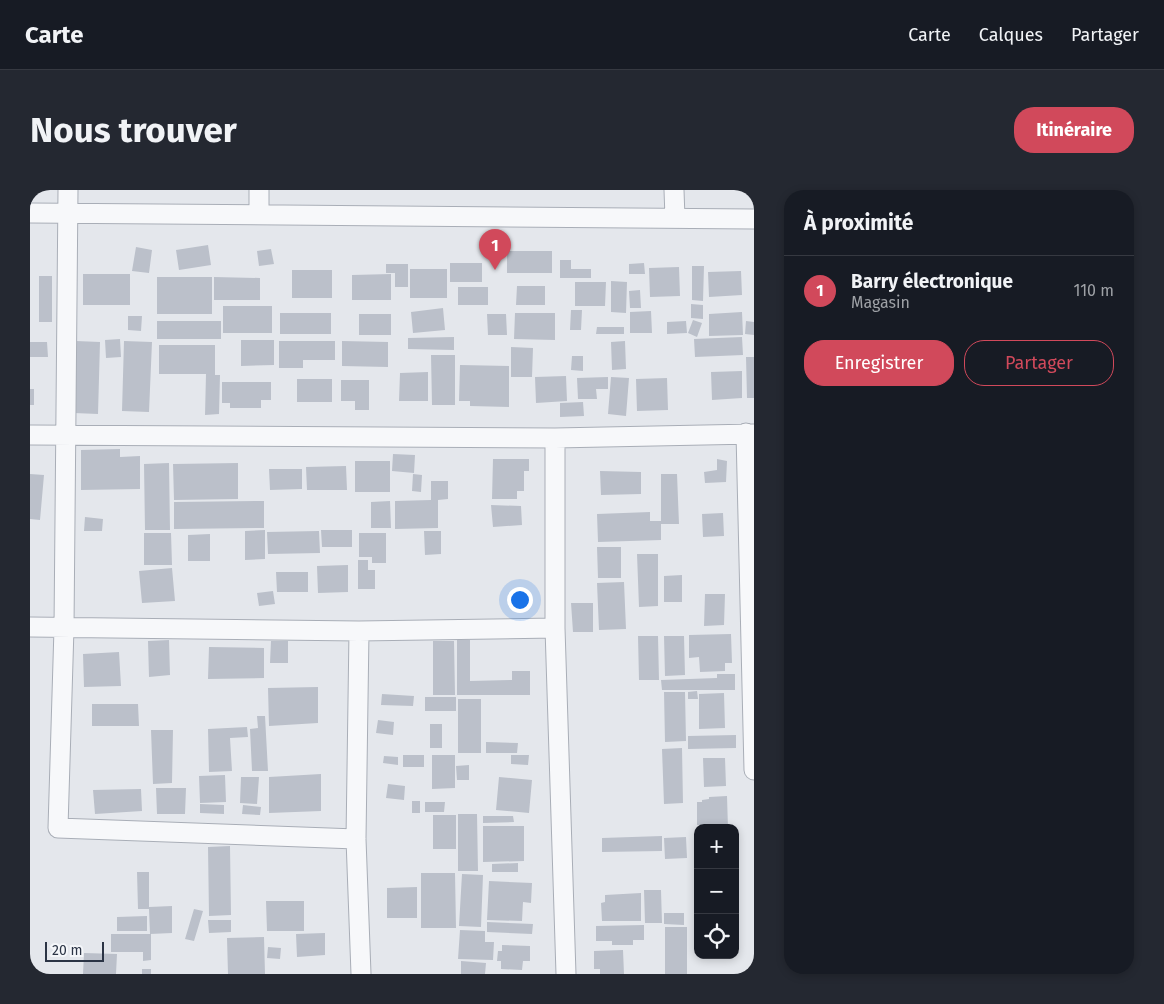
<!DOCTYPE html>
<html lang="fr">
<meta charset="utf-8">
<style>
:root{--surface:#171b24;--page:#242831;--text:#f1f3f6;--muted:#9ea1a6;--line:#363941;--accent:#d1495b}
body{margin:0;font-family:"Fira Sans",sans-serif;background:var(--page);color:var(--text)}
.controls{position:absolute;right:15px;bottom:15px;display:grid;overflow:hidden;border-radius:10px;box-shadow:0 2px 8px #0003}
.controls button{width:45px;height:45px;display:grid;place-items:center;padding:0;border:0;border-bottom:1px solid var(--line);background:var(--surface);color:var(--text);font:25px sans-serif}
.scale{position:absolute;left:15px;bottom:12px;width:59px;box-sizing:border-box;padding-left:5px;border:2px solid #2b3445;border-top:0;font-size:14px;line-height:18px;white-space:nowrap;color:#2b3445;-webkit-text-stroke:4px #f4f6f9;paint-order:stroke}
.you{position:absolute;left:489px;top:409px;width:18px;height:18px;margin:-12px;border:4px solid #fff;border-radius:50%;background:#1a73e8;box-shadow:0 0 0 8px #1a73e833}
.badge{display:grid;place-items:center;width:32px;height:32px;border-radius:50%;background:var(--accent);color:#fff;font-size:16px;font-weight:700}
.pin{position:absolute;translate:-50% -41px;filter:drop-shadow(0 1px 2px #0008)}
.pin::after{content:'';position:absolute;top:26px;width:18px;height:15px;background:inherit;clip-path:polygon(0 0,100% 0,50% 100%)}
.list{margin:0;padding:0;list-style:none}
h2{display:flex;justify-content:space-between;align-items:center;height:65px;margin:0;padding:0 20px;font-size:21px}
h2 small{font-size:16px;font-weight:400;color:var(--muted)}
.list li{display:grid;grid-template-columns:32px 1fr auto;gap:15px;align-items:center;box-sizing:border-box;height:70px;padding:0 20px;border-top:1px solid var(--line)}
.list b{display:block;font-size:19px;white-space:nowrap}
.list p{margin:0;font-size:16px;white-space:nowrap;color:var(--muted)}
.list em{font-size:16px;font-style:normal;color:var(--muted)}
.actions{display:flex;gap:10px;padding:15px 20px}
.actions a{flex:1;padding:11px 0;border:1px solid var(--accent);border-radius:20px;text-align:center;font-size:18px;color:var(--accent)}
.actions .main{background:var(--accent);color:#fff}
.icon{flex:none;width:28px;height:28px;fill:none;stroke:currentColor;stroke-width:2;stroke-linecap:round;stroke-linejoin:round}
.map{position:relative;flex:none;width:724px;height:784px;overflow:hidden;border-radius:20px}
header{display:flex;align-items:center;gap:30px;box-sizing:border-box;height:70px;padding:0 25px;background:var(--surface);border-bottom:1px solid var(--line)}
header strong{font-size:24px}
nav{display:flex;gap:28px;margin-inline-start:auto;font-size:18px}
.intro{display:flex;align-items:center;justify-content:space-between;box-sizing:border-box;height:120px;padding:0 30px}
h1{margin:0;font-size:35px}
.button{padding:12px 22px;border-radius:20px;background:var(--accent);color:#fff;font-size:18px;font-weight:700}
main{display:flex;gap:30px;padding:0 30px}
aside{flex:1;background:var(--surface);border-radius:20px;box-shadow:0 2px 8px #0003}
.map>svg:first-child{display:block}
.building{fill:#bbc0ca}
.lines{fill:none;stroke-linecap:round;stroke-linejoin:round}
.minor-casing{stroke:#a9aeb7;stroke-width:21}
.path{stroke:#c2c5cb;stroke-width:3;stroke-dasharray:4 4;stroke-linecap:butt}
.minor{stroke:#f7f8fa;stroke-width:19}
</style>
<header>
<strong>Carte</strong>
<nav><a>Carte</a><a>Calques</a><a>Partager</a></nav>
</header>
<div class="intro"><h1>Nous trouver</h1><a class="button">Itinéraire</a></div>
<main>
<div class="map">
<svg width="724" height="784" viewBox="0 0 724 784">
<rect width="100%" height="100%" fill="#e4e7ec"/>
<path class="building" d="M178 55 181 75 149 80 146 60Z
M106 57 122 60 119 83 102 81Z
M241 59 244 74 229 76 227 61Z
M477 61H522V83H477Z
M530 70H541V79H561V88H530Z
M420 73H452V92H420Z
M614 73 615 84H599V74Z
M356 74H378V97H365V83H356Z
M662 76H674L673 111 662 110Z
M649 77 650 106 620 107 619 78Z
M380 79H417V108H380Z
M262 80H302V108H262Z
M711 81 712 105 679 107 678 82Z
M53 84H100V115H53Z
M361 84V110H322V85Z
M9 86H22V132H9Z
M127 87H182V124H127Z
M184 87 230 88V110H184Z
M581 91 597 92 596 123 581 122Z
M545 92H576L575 116H545Z
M487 96H515V115H486Z
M428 97H458V115H428Z
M610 100 611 118H600L599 101Z
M661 114 673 115V129L661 128Z
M193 116H242V143H193Z
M413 118 415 140 383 143 381 122Z
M541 120H552L551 140H540Z
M621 121 622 143H600V122Z
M712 122 713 145 679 146V124Z
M250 123H301V144H250Z
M485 123H525V150L484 149Z
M329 124H361V145H329Z
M457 124H476L477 145H458Z
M98 126H112L111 141 98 140Z
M663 130 672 133 667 147 658 143Z
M127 131H191V149H127Z
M656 131 657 143 637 144V132Z
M716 131 724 132V145L715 144Z
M567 137H594V144H566Z
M424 147V160L378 159V148Z
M712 147 713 165 665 167 664 149Z
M90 149 91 167 76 168 75 150Z
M211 150H244V175L211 176Z
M46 151 70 152 68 224 44 223Z
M94 151 122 152 119 222 92 221Z
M249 151H305V170H273V178H249Z
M312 151 358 152V177L312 176Z
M595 151 596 179 582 180 581 152Z
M0 152H17L18 167H0Z
M129 155H185V185H190L189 224 175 225 176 184H129Z
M481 157 503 158 502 187H481Z
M401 165H425V215H402Z
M542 166H553V181L541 180Z
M716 167H724V208H717Z
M430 175 479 176V217L440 216V211H429Z
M712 181V208L682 210 681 182Z
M398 182V211H369L370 183Z
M536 186 537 211 506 213 505 187Z
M578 187V199H566L567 209H548L547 188Z
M581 187 599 188 596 226 578 224Z
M637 188 638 220 607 221 606 189Z
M267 189H302V212H267Z
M311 190H339V220H325V211H311Z
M192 192H241V210H231V218H200V213H192Z
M0 199H4V215H0Z
M553 212 554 226 530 227V213Z
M90 259V267L110 266V299L51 300V260Z
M363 264 385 265 384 283 362 281Z
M463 269H499V281H494V301H487V309H462Z
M687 269 697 271 696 292 675 293 674 282 687 280Z
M325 271H360V302H325Z
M139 273 140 340H115L114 274Z
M208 273V309L144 310 143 274Z
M316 276 317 300H277L276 277Z
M239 279H272V299L240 300Z
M570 281 611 282V304L571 305Z
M0 284 14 285 10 330 0 329Z
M383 284 392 285 391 302 382 301Z
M631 284H647L649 334H631Z
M401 291H418V309L408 310V338L365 339V311L401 310Z
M234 311V338L144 339V312Z
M360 311 361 338H341V312Z
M461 315 491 316 492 335 463 337Z
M620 322V331H631V350L568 352 567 324Z
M693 323 694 346 673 347 672 324Z
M55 327 73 329 72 341H54Z
M235 340V369L215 370V341Z
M291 340H322V357H292Z
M289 341 290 363 238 364 237 342Z
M394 341H411V364L395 365Z
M114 343H141L142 375H114Z
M329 343H356V373H342V367H329Z
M180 344V371H158V345Z
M567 357H591V388H568Z
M607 364H628V416L609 417Z
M328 370H338V380H345V399H328Z
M318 375V402L288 403 287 376Z
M142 378 145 411 112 413 109 381Z
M246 382H278V402H247Z
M652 385V412H634V386Z
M594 392 596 439 569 440 567 393Z
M243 401 245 414 229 416 227 403Z
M675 404H695L694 435 674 436Z
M541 413H563V442H543Z
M701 444 702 473H695V481L670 482 669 467 659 468V445Z
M608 446H628L629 490H609Z
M634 446H654L655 485 635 486Z
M139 450 140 485 119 487 118 451Z
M427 450H440V491L482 490V481H500V505H427Z
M241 451H258V473H240Z
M403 451H424L425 505H403Z
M179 457 234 458V488L178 489Z
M89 462 91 496 54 497 53 464Z
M687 484H705V500H632L631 490 687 488Z
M288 497V533L239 536 238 498Z
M667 501 668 509H658V502Z
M634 502H655L656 551 635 552Z
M694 503 695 538 669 539V504Z
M352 504 384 506 383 516 351 515Z
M395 507H426V521H395Z
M428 509H451V563H428Z
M62 514H108L109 536H62Z
M227 526H235L238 581H222L220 539 228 538Z
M348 530 364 532 363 545 346 543Z
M400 534H412V558H400Z
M217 537 218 547 200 548 202 581 179 582 178 539Z
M121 540H143L142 593 123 594Z
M706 545V558L658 559V546Z
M456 552 488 553 487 563H456Z
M652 558 653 613 634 614 632 559Z
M373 565H394V577H373Z
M402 565H425V598L402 599Z
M481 565H499L498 575 481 574Z
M354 566 368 567V575L353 573Z
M673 568H695L696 596 674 597Z
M439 575V590H427L426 576Z
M291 584V621L239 623V587Z
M195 585 196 612 170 613 169 586Z
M211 587H229L227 614 210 613Z
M469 587 502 590 499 623 466 620Z
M358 594 375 596 374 610 356 608Z
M126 598H156L155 624H127Z
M111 599 112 621 65 624 63 600Z
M697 606 698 638H675V635H667V612H672V610L679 609V607Z
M382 611H390V623H382Z
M395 612H415L414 622H395Z
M170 614 194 615V624L170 623Z
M213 615 231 617 230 625 212 624Z
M428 624H447L448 681H428Z
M403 625H426V659H403Z
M453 626H483L484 632 453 633Z
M453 636H494V671L453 672Z
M632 646V661L572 662V648Z
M656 647 657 668 635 669 634 648Z
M200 656 201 725 179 726 178 657Z
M488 673V682H462V674Z
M107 682H119V717L142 716V743L120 744 119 719H108Z
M391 683H425L426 738H391Z
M432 684 453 685 451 737 429 736Z
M459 691 502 693 501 713 493 712 492 731 457 730Z
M387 697V728H357V698Z
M614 700H631L632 733H615Z
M611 703V731H572L571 713 575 712V705Z
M236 711H274V741H237Z
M164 719 173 721 164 751 155 749Z
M634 723H654V735L634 734Z
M117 726V741H87V727Z
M178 730H201V742L179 743Z
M457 732 503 734 502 744 457 742Z
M614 735V750H603V755H582V751H566V736Z
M635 737H657V784H635Z
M430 740 455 741V752H464L463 770 428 769Z
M295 743V765L267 767 266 744Z
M81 744H121V770L113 771V762H81Z
M234 747 235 784H198L197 748Z
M472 755 500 756V771H493L492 780 471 779V771H467L468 761H472Z
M238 757 251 758 250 769 237 768Z
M593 760 594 784H570V779H564V761Z
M54 763 87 764 86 784H53Z
M431 771 456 773 455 784H431Z
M112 779H121V784H112Z"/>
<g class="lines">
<defs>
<path id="minor" d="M38 0 34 438 28 638 326 649
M644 0 645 28
M0 23 724 29
M229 24V0
M716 243 724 580
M0 245 525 248 724 244
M525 248V438L536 784
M0 437 329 441 525 438
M329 441 326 649 331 784"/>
</defs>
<use href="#minor" class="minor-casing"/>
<path class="path" d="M724 784V778"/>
<use href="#minor" class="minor"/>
</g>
</svg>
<div class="controls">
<button>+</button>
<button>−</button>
<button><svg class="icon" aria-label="locate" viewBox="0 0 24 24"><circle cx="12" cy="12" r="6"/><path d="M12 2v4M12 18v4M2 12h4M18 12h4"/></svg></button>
</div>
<div class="scale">20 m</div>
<div class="you"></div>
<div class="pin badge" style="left:465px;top:80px">1</div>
</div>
<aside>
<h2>À proximité<small></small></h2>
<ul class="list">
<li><span class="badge">1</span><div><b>Barry électronique</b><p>Magasin</p></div><em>110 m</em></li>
</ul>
<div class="actions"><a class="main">Enregistrer</a><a>Partager</a></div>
</aside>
</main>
